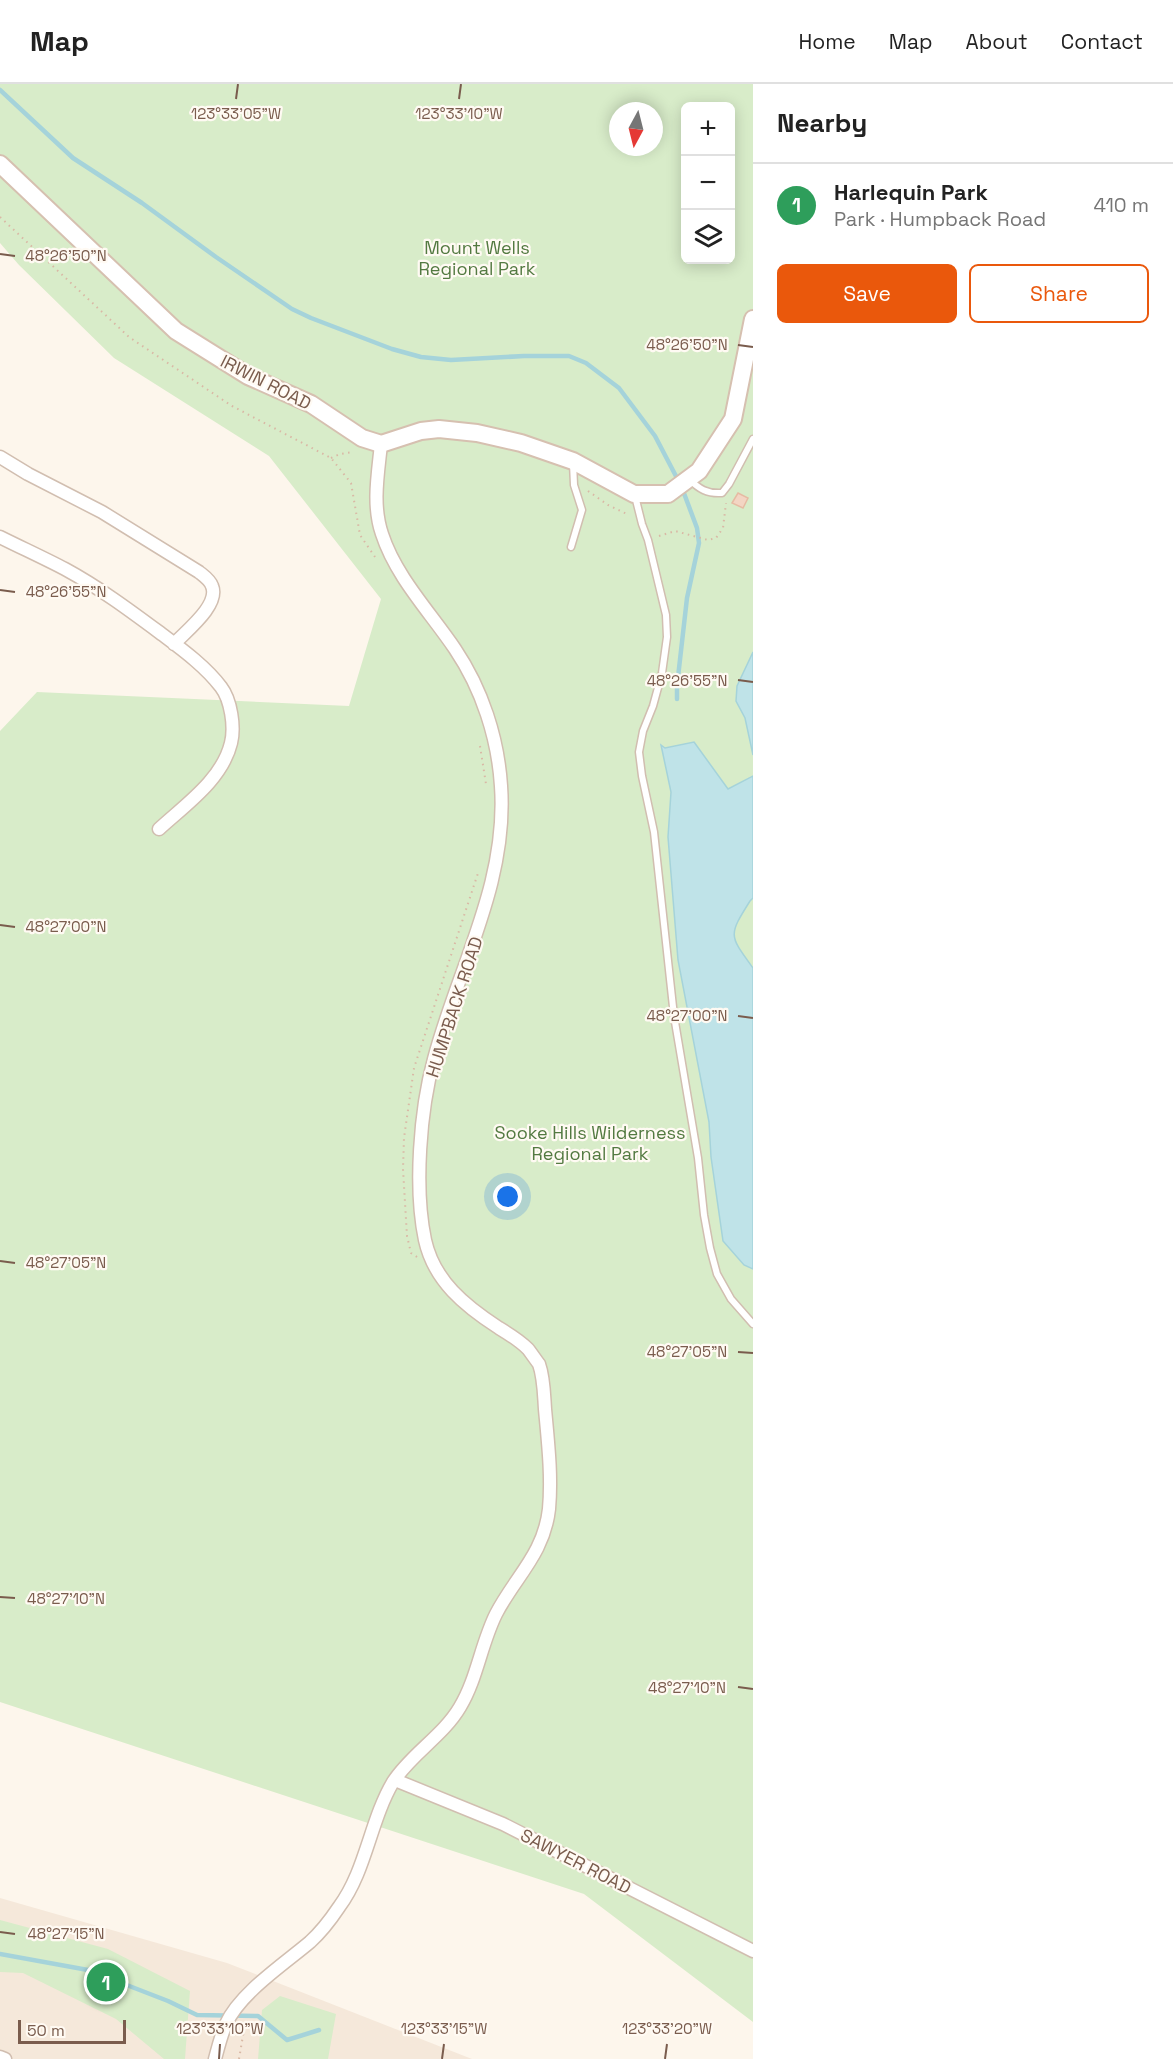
<!DOCTYPE html>
<meta charset="utf-8">
<style>
:root{--surface:#fff;--page:#f2f2f2;--text:#222;--muted:#767676;--line:#e0e0e0;--accent:#ea580c}
body{margin:0;font-family:"Space Grotesk",sans-serif;background:var(--page);color:var(--text)}
.controls{position:absolute;right:18px;top:18px;display:grid;overflow:hidden;border-radius:9px;box-shadow:0 3px 15px #0003}
.controls button{width:54px;height:54px;display:grid;place-items:center;padding:0;border:0;border-bottom:2px solid var(--line);background:var(--surface);color:var(--text);font:30px sans-serif}
.compass{position:absolute;left:609px;top:18px;width:54px;height:54px;border-radius:50%;background:var(--surface);box-shadow:0 3px 15px #0003;rotate:187deg}
.scale{position:absolute;left:18px;bottom:15px;width:108px;box-sizing:border-box;padding-left:6px;border:3px solid #7a5c4d;border-top:0;font-size:16px;line-height:21px;white-space:nowrap;color:#7a5c4d;-webkit-text-stroke:4px #fffaf3;paint-order:stroke}
.you{position:absolute;left:508px;top:1113px;width:21px;height:21px;margin:-15px;border:4px solid #fff;border-radius:50%;background:#1a73e8;box-shadow:0 0 0 9px #1a73e833}
.badge{display:grid;place-items:center;width:39px;height:39px;border-radius:50%;background:var(--accent);color:#fff;font-size:20px;font-weight:700}
.pin{position:absolute;translate:-50% -50%;border:3px solid #fff;box-shadow:0 2px 6px #0006}
.list{margin:0;padding:0;list-style:none}
h2{display:flex;justify-content:space-between;align-items:center;height:78px;margin:0;padding:0 24px;font-size:26px}
h2 small{font-size:20px;font-weight:400;color:var(--muted)}
.list li{display:grid;grid-template-columns:39px 1fr auto;gap:18px;align-items:center;box-sizing:border-box;height:84px;padding:0 24px;border-top:2px solid var(--line)}
.list b{display:block;font-size:22px;white-space:nowrap}
.list p{margin:0;font-size:20px;white-space:nowrap;color:var(--muted)}
.list em{font-size:20px;font-style:normal;color:var(--muted)}
.actions{display:flex;gap:12px;padding:18px 24px}
.actions a{flex:1;padding:14px 0;border:2px solid var(--accent);border-radius:9px;text-align:center;font-size:21px;color:var(--accent)}
.actions .main{background:var(--accent);color:#fff}
.icon{flex:none;width:33px;height:33px;fill:none;stroke:currentColor;stroke-width:2;stroke-linecap:round;stroke-linejoin:round}
.map{position:relative;flex:none;width:753px;height:1975px;overflow:hidden}
header{display:flex;align-items:center;gap:36px;box-sizing:border-box;height:84px;padding:0 30px;background:var(--surface);border-bottom:2px solid var(--line)}
header strong{font-size:28px}
nav{display:flex;gap:33px;margin-inline-start:auto;font-size:21px}
main{display:flex}
aside{flex:1;background:var(--surface)}
.map>svg:first-child{display:block}
.residential{fill:#f5e8da}
.green{fill:#d8ecc9;fill-rule:evenodd}
.water{fill:#bfe3e8;stroke:#a5d3da;stroke-width:1.5}
.lines{fill:none;stroke-linecap:round;stroke-linejoin:round}
.stream{stroke:#a5d3da;stroke-width:4.5}
.building{fill:#f3d5c3;stroke:#e6bba3;stroke-width:1.5}
.lane-casing{stroke:#d1beb0;stroke-width:9}
.street-casing{stroke:#d1beb0;stroke-width:15}
.secondary-casing{stroke:#d6c0b0;stroke-width:20}
.path{stroke:#d9b8a5;stroke-width:2;stroke-dasharray:1.5 4.5;stroke-linecap:butt}
.lane{stroke:#fff;stroke-width:6}
.street{stroke:#fff;stroke-width:12}
.secondary{stroke:#fff;stroke-width:16}
.ticks{fill:none;stroke:#7a5c4d;stroke-width:2}
.labels{text-anchor:middle;dominant-baseline:central;stroke-width:4.5;stroke-linejoin:round;paint-order:stroke}
.park-label{font-size:18px;fill:#537a41;stroke:#fffaf3}
.street-label{font-size:18px;fill:#7a5c4d;stroke:#fffaf3}
.ticks-label{font-size:15px;text-anchor:middle;fill:#7a5c4d;stroke:#fffaf3;stroke-width:4.5;stroke-linejoin:round;paint-order:stroke}
</style>
<header>
<strong>Map</strong>
<nav><a>Home</a><a>Map</a><a>About</a><a>Contact</a></nav>
</header>
<main>
<div class="map">
<svg width="753" height="1975" viewBox="0 0 753 1975">
<rect width="100%" height="100%" fill="#fdf6ec"/>
<path class="residential" d="M0 1814 227 1879 472 1975H0Z"/>
<path class="green" d="M0 0H753V1938L584 1810 0 1618V647L37 608 349 622 381 515 269 372 114 274 19 181 0 159ZM686 22H730V176H686ZM618 27H654V63H618Z
M0 1836 108 1865 190 1907 185 1975H164L116 1935 23 1889 0 1888Z
M280 1912 336 1930 328 1975H258L262 1926Z"/>
<path class="water" d="M753 568V671L745 634 736 617 737 602Z
M694 658 728 705 753 692V814L750 817C728 852 729 851 753 884V1185L744 1181 723 1157 711 1073 709 1038 678 876 668 753 671 708 661 661 665 664Z"/>
<g class="lines">
<path class="stream" d="M0 6 73 74 142 119 216 173 292 225 311 234 392 265 421 273 451 276 524 272H569L586 279 619 304 655 352 678 396
M677 615V602L687 514 699 459 697 444 682 404
M0 1870 88 1886 168 1917 197 1931 258 1932 287 1956 319 1946"/>
</g>
<path class="building" d="M738 409 748 414 743 424 732 419Z"/>
<g class="lines">
<defs>
<path id="lane" d="M689 395C699 405 707 410 722 409L729 400 753 355
M635 412 642 440 648 456 666 531 667 553 662 589 653 622 643 647 639 668 642 692 654 748 674 932 698 1074 704 1131 710 1164 717 1190 731 1215 753 1240
M571 463 582 426 574 401 573 379"/>
<path id="street" d="M0 373 28 390 102 428 199 488C204 492 210 496 212 502 220 521 186 547 174 560
M0 453C22 464 44 474 65 485 100 504 132 528 163 551 183 566 206 583 221 603 231 616 235 643 231 659 222 696 185 721 159 745
M395 1696 503 1740 753 1867
M0 1973 5 1975
M215 1975C218 1964 221 1951 226 1940 240 1909 284 1880 310 1858 321 1848 331 1835 339 1823 366 1787 370 1737 393 1698 411 1670 443 1652 460 1623 477 1595 481 1560 496 1530 515 1493 544 1470 549 1425 552 1392 548 1358 545 1325 544 1311 544 1294 539 1280 538 1279 529 1266 528 1265 520 1257 509 1250 499 1244 465 1222 434 1197 425 1156 414 1104 420 1026 434 975 458 884 508 799 501 702 498 654 482 605 455 565 430 528 396 493 382 450 372 421 378 390 381 360"/>
<path id="secondary" d="M0 80 176 247 248 292 311 320 362 354 381 360 421 347 439 345 477 349 521 359 573 377 634 410H668L699 387 733 335 753 235"/>
</defs>
<use href="#lane" class="lane-casing"/>
<use href="#street" class="street-casing"/>
<use href="#secondary" class="secondary-casing"/>
<path class="path" d="M0 133 129 253 232 322 331 374 351 399 360 451 375 473
M331 374 340 370 353 368
M588 407 608 421 629 431
M659 452 675 447 708 456 716 454 723 444 726 419
M480 662 486 700
M417 1173 411 1169 407 1152 403 1085 404 1054 414 984 479 786
M239 1975 246 1934"/>
<use href="#lane" class="lane"/>
<use href="#street" class="street"/>
<use href="#secondary" class="secondary"/>
</g>
<path class="ticks" d="M236 15 238 0M459 15 461 0M0 170 15 172M738 261 753 263M0 506 15 508M738 596 753 598M0 841 15 843M738 932 753 934M0 1177 15 1179M738 1268 753 1269M0 1513 15 1514M738 1603 753 1605M0 1848 15 1850M219 1975 220 1960M442 1975 444 1960M665 1975 667 1960"/>
<g class="labels">
<g class="park-label">
<text x="477" y="163">Mount Wells<tspan x="477" dy="21">Regional Park</tspan></text>
<text x="590" y="1048">Sooke Hills Wilderness<tspan x="590" dy="21">Regional Park</tspan></text>
</g>
<g class="street-label">
<text transform="translate(266 298) rotate(27)">IRWIN ROAD</text>
<text transform="translate(454 923) rotate(-72)">HUMPBACK ROAD</text>
<text transform="translate(576 1777) rotate(27)">SAWYER ROAD</text>
</g>
</g>
<g class="ticks-label">
<text x="236" y="35">123°33'05"W</text>
<text x="459" y="35">123°33'10"W</text>
<text x="66" y="177">48°26'50"N</text>
<text x="687" y="266">48°26'50"N</text>
<text x="66" y="513">48°26'55"N</text>
<text x="687" y="602">48°26'55"N</text>
<text x="66" y="848">48°27'00"N</text>
<text x="687" y="937">48°27'00"N</text>
<text x="66" y="1184">48°27'05"N</text>
<text x="687" y="1273">48°27'05"N</text>
<text x="66" y="1520">48°27'10"N</text>
<text x="687" y="1609">48°27'10"N</text>
<text x="66" y="1855">48°27'15"N</text>
<text x="220" y="1950">123°33'10"W</text>
<text x="444" y="1950">123°33'15"W</text>
<text x="667" y="1950">123°33'20"W</text>
</g>
</svg>
<div class="controls">
<button>+</button>
<button>−</button>
<button><svg class="icon" aria-label="layers" viewBox="0 0 24 24"><path d="M12 4l9 5-9 5-9-5zM3 14l9 5 9-5"/></svg></button>
</div>
<svg class="compass" viewBox="-18 -18 36 36"><path d="M0-13l5 13h-10z" fill="#e53935"/><path d="M0 13l5-13h-10z" fill="#767676"/></svg>
<div class="scale">50 m</div>
<div class="you"></div>
<div class="pin badge" style="left:106px;top:1898px;background:#2e9e5b">1</div>
</div>
<aside>
<h2>Nearby<small></small></h2>
<ul class="list">
<li><span class="badge" style="background:#2e9e5b">1</span><div><b>Harlequin Park</b><p>Park · Humpback Road</p></div><em>410 m</em></li>
</ul>
<div class="actions"><a class="main">Save</a><a>Share</a></div>
</aside>
</main>
